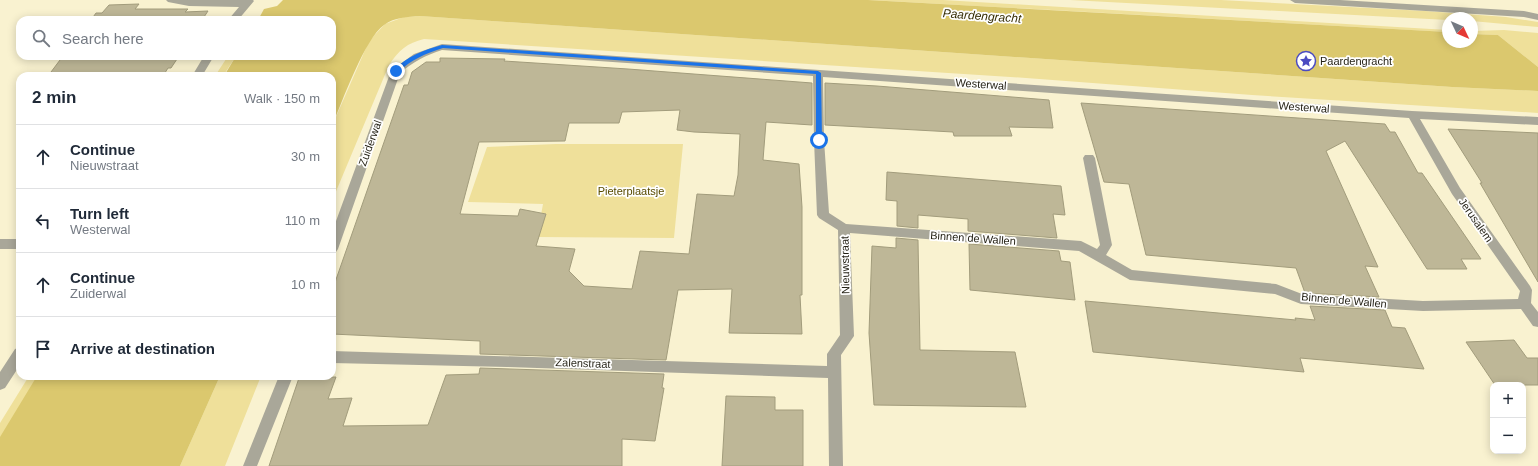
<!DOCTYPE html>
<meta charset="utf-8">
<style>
:root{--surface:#fff;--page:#f6f6f7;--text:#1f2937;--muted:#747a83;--line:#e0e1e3}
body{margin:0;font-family:Helvetica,sans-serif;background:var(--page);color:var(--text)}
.controls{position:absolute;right:12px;bottom:12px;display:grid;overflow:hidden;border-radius:8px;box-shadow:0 2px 10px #0003}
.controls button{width:36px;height:36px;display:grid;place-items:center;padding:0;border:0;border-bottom:1px solid var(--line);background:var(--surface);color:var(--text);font:20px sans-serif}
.compass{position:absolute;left:1442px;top:12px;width:36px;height:36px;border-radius:50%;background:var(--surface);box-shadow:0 2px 10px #0003;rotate:134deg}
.stop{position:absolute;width:12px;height:12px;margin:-9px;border:3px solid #1a73e8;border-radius:50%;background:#fff}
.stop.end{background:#1a73e8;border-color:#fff;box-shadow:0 1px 4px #0008}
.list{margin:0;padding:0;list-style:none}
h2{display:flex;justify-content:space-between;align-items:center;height:52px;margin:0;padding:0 16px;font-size:17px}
h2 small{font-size:13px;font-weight:400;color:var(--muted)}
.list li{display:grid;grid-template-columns:26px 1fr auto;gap:12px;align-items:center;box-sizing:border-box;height:64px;padding:0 16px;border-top:1px solid var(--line)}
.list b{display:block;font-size:15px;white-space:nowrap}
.list p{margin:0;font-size:13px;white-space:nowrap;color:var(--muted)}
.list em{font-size:13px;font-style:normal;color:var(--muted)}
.icon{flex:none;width:22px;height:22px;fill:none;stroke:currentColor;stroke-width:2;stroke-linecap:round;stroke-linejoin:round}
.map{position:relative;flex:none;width:1538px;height:466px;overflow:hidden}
.search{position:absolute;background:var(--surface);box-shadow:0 2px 10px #0003;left:16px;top:16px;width:320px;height:44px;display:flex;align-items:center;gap:10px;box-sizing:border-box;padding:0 14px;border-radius:12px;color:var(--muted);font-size:15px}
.panel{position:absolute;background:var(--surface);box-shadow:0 2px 10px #0003;left:16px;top:72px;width:320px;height:308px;border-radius:12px}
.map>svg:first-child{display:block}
.green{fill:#efe09a}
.water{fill:#dbc86e}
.building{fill:#beb797;stroke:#a29c7c;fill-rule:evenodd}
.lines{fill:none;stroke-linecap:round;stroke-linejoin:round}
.minor{fill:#a9a799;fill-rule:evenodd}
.route{fill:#1a73e8}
.labels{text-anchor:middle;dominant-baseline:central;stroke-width:3.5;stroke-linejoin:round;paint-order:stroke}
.poi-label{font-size:11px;fill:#221f13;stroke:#fff;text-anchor:start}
.street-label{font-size:11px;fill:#221f13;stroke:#fff}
.park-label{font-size:11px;fill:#584b00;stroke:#fff}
.water-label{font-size:12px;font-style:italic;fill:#352d04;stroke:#fff}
</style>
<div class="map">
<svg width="1538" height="466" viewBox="0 0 1538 466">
<rect width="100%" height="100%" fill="#f9f2d0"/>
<path class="green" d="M869 0H943L1448 30V32Z
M1070 0H1221L1425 11 1506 17 1538 22V27L1472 21V18H1448V20Z
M420 16 1452 87 1538 91V113L1252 95 1026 78 424 39C407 43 399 50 389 65L332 201V126L369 41 385 24 404 17Z
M1504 30 1538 33V67L1498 35 1472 34V31Z
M228 56H236L223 76H215Z
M556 144H683L674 238 537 237 543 204 468 202 487 147Z
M29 376H38L0 439V423Z
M220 376H261L225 466H180Z"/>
<path class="water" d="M283 0H868L1448 32V42H1472V34L1498 35 1538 67V91L1452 87 420 16C407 17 395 17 384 25 365 38 342 102 332 126V76H224L236 56H332V20H258L264 9 277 6Z
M37 376H220L180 466H0V437Z"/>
<path class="building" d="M139 4 135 9H188L185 12 208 11 202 20H91L96 13H102L109 5Z
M63 56H179L171 68H168L163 76H48Z
M440 58 505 59 504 61 628 69 812 83V125L766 122 763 160 799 164 802 207V295H800L802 334 729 333 732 289 678 290 666 360 480 354V341L332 334V291L404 85H408L412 72 426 62H440ZM680 110 677 130 694 132 740 134 738 175 734 196 697 194 689 254 640 251 632 289 584 286 569 271 575 249 536 246 546 214 520 209 518 216 460 214 479 142 565 141 569 123H619L622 112Z
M825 83 877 86 1049 100 1053 128 1009 127 1012 136H954L953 132 825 125Z
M1081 103 1385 124 1390 132H1395L1418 173H1422L1481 259H1461L1467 269H1427L1345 141 1326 151 1378 267 1365 266 1379 297 1305 293 1296 268 1146 255 1129 184 1104 182Z
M1448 129 1538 133V282L1480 183H1482Z
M887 172 1061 186 1065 215 1053 214 1057 238 968 231V219L918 215V228L897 226V201L886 200Z
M896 238 918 240 920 350 1015 352 1026 407 874 405 869 333 872 246 896 248Z
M969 244 1059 251 1061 261 1070 262 1075 300 970 290Z
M1085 301 1296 320 1295 318 1315 320 1310 306 1385 310 1392 327 1405 328 1424 369 1300 358 1304 372 1093 352Z
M1514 340 1527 358H1538V385H1495L1466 342Z
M480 368 664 374 662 388H664L655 441 622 439V466H269L299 378 336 377 328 399 352 398 343 426 428 425 446 375 479 374Z
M726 396 775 397V410H803V466H722Z"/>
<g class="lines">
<path class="minor" d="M166 0H253L254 1 238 20H228L239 7 189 6 168 2Z
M1290 0H1340L1524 11 1538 14V20L1524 17 1295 3Z
M442 44 1412 111 1538 117V125L1420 119 1460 188 1530 286 1532 290 1531 303 1538 312V327L1533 326 1521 309 1423 311 1301 304 1275 294 1130 280 1079 251 850 233 854 336 841 355 843 466H829L828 378 507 367 332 363V351L827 366V354L840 335 838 230 819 218 817 215 814 140 813 76 442 50C426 55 413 62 400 73L338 249 336 252 332 254V232L391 71 414 54ZM823 77 1409 118 1452 194 1520 291 1518 299 1423 301 1302 294 1276 284 1132 270 1106 255 1112 245 1095 158 1093 155H1085L1083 158 1100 245 1097 249 1081 241 846 224 829 213 824 140Z
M204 56H214L202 76H192Z
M0 239H20V249H0Z
M20 347V365L5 388 0 390V372L15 349Z
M279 376H293L257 466H243Z"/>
</g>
<path class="route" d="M442 45 818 71 821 73 822 140 819 142 816 140V74L443 48C424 54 413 59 398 72L393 71C407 56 424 50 442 45Z"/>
<defs>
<symbol id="sight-ring" viewBox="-11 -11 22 22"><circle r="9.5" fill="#fff" stroke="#4b4bc1" stroke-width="1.5"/><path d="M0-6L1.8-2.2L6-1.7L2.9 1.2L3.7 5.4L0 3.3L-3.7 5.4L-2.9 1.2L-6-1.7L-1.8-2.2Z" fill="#4b4bc1"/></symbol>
</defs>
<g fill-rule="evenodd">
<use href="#sight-ring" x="1295" y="50" width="22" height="22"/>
</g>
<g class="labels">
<g class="poi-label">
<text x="1320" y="61">Paardengracht</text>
</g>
<g class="street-label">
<text transform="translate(981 84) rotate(4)">Westerwal</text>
<text transform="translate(1304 107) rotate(4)">Westerwal</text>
<text transform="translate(370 143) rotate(-70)">Zuiderwal</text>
<text transform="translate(1476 220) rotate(55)">Jerusalem</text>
<text transform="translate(973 238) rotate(4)">Binnen de Wallen</text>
<text transform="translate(845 265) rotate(-91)">Nieuwstraat</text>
<text transform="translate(1344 300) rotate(5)">Binnen de Wallen</text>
<text transform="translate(583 363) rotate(2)">Zalenstraat</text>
</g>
<g class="park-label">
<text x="631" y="191">Pieterplaatsje</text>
</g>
<g class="water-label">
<text transform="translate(982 16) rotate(4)">Paardengracht</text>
</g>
</g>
</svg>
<div class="controls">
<button>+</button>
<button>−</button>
</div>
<svg class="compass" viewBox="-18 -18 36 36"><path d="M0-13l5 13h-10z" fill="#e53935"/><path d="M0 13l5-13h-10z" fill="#747a83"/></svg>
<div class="stop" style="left:819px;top:140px"></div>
<div class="stop end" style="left:396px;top:71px"></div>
<div class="search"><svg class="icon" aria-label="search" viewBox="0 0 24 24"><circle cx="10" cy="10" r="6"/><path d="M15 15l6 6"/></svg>Search here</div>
<section class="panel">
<h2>2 min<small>Walk · 150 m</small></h2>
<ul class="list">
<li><svg class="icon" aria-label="ahead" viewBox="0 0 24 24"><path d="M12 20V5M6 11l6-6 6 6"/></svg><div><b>Continue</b><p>Nieuwstraat</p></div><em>30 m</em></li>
<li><svg class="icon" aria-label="left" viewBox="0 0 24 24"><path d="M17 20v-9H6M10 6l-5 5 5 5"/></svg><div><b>Turn left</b><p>Westerwal</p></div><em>110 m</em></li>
<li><svg class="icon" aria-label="ahead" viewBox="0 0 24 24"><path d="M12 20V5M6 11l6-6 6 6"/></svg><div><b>Continue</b><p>Zuiderwal</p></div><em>10 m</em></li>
<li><svg class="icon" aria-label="arrive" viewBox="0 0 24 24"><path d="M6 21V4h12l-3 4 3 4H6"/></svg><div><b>Arrive at destination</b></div></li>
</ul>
</section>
</div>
